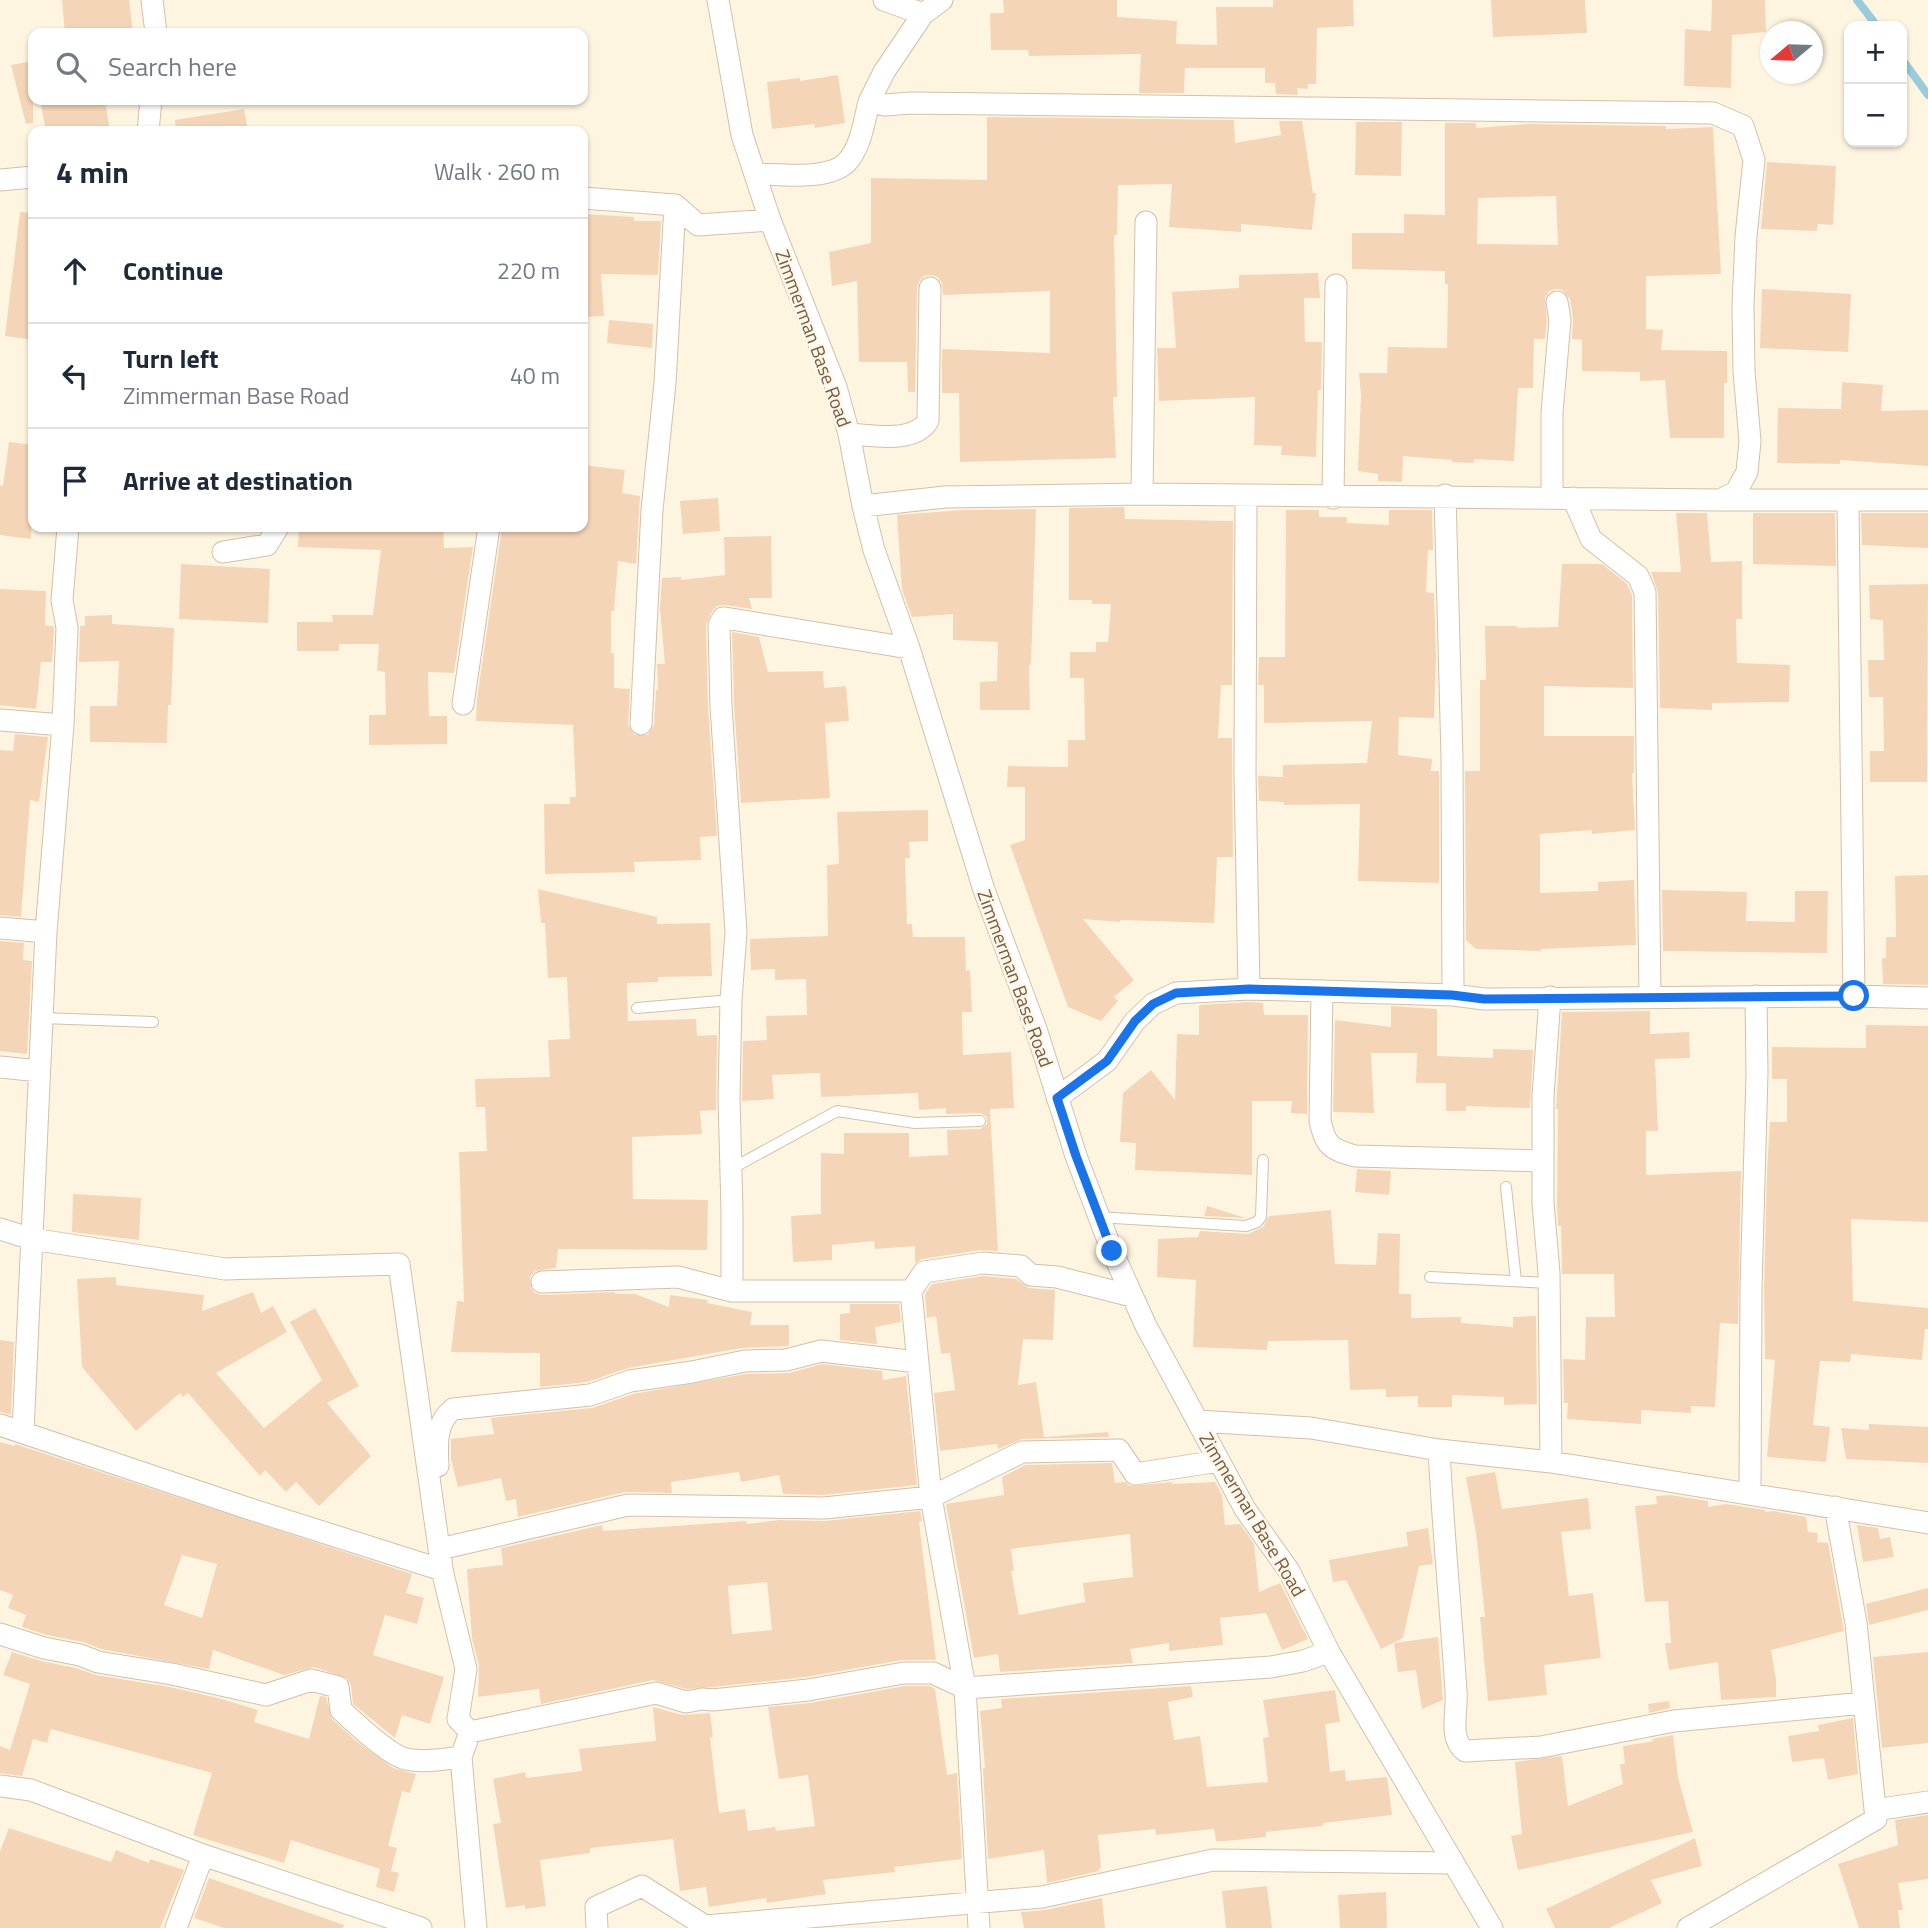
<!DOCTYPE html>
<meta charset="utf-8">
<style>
:root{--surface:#fff;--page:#f2f2f3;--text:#1f2937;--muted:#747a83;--line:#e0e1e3}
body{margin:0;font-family:"Titillium Web",sans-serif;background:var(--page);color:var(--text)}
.controls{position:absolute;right:21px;top:21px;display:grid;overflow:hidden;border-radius:14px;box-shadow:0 2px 5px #0004}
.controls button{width:63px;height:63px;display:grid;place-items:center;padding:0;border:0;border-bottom:2px solid var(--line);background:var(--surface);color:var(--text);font:35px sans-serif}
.compass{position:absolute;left:1760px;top:21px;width:63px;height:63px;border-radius:50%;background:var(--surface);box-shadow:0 2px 5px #0004;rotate:251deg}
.stop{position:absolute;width:21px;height:21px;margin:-16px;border:5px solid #1a73e8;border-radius:50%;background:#fff}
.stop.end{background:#1a73e8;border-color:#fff;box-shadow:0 2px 7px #0008}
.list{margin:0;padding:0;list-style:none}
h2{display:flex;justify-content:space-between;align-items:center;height:91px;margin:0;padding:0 28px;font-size:30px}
h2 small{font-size:23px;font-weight:400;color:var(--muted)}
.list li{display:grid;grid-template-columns:46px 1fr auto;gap:21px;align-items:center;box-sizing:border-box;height:105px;padding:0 28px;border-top:2px solid var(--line)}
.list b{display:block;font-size:26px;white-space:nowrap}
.list p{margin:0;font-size:23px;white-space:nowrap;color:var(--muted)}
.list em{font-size:23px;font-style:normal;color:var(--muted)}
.icon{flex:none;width:38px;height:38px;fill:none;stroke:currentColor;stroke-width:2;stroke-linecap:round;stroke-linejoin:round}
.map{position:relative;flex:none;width:1928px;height:1928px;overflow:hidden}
.search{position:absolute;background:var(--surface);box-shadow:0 2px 5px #0004;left:28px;top:28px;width:560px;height:77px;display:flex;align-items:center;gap:18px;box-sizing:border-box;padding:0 24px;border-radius:14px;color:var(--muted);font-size:26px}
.panel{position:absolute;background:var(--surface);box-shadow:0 2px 5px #0004;left:28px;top:126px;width:560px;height:406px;border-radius:14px}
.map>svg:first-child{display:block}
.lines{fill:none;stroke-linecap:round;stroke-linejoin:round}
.stream{stroke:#9acbdb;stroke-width:8}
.building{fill:#f5d5b7;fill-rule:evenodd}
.lane-casing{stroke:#d2c0aa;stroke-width:12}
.street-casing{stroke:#d2c0aa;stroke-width:23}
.lane{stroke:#fff;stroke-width:10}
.street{stroke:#fff;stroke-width:21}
.route{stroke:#1a73e8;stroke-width:9}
.labels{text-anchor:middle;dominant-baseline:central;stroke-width:5;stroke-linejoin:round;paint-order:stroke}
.street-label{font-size:19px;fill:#775c46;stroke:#fff8e9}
</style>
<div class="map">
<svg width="1928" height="1928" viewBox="0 0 1928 1928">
<rect width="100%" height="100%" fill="#fef5e1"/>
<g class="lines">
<path class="stream" d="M1857 0 1877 26
M1902 59 1928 95"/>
</g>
<path class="building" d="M62 0H129L133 33H65Z
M1003 0H1117V17L1177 21 1176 44 1217 45 1216 7H1273V0H1353L1354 26 1317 28 1316 84H1308V89L1297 88 1298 95 1276 94 1275 83H1265V68H1185L1184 93H1139L1141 54 1029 56 1028 50H991L990 13H1004Z
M1491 0H1585L1587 33 1493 37Z
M1712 0H1765L1766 32 1732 35 1731 88 1684 86 1685 29 1711 31Z
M33 61V123L26 124 11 65Z
M838 75 845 123 815 128 814 124 772 129 767 82 800 78V81Z
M40 100H105L110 131H46Z
M244 109 248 131H176L175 120Z
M987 117 1234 120 1235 143 1281 135 1279 121H1302L1313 193H1316L1312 230 1241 224V232L1169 227 1172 184 1118 185 1117 235H1114L1117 397H1113L1116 458 960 462 959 393H942V349L1050 353V291L943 295 942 282 937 277 931 275 924 276 919 281 917 288 915 392H908L907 362H859L857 281 832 286 829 252 871 243V178L987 180Z
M1356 122H1402L1401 176 1355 175Z
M1445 123H1476V128L1527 124 1666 126V129L1713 127 1721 274 1646 276V329L1663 330 1661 350 1727 351V383H1724V438H1670L1665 380 1640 381V372L1582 371V340L1572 339 1573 318 1570 299 1562 290 1556 289 1549 291 1545 298 1547 321 1545 339H1534L1533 388H1518L1514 461 1474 459V463L1452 462V460L1403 456 1402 482 1378 481V474L1358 471 1361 395 1359 373H1387L1388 347 1447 348 1448 284H1445V271L1352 269V233H1404V214L1445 215ZM1556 196 1558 245 1477 244 1478 198Z
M1767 162 1836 166 1833 225 1818 224 1817 231 1761 229Z
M20 212 33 213V340L5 336Z
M583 214 634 217V221H661L658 275 601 274 604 316 583 317Z
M1318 273 1320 298H1304L1305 342H1322L1321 390H1318L1316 457 1281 455 1282 446 1254 445 1255 397 1159 401 1157 348H1176L1172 292 1239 288V275Z
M1762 289 1851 294 1848 352 1760 348Z
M609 320 653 324 652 348 607 343Z
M1842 382 1883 385 1881 411 1928 410V466L1840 460V464L1777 463 1778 408 1841 409Z
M9 442 33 445 31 539 0 535V485L3 486Z
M583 465 625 470 622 493 640 496 636 564 618 561 614 611H611V653H614V688L630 689 628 724 634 735H648L654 725 656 690H658L657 664H665L660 609 662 578 681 577V580L725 575 724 537 771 536 772 598H749L752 609 725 605 717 606 712 611 706 625 708 707 717 836 700 837 701 860 634 862 635 872 545 874 544 804H570V797H576L573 725 476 721 477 699 502 527H583Z
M718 498 720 531 683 534 680 501Z
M1124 507 1125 519 1233 521 1232 685H1221L1218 738H1232L1233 857H1217L1214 923 1120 920V922L1083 919 1134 980 1114 997 1118 1001 1101 1021 1068 1007 1010 845 1025 840V787H1007L1008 766 1068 767V740H1085L1084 678H1070V652H1096V642H1108L1111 604H1092V600H1069V508Z
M1036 509 1031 665H1029L1030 710H980V682L997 681 998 642 953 640V614L912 617 902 590 897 515 963 510Z
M1286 510H1319V517H1347V523L1389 525V510H1432L1433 550H1428L1426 592 1434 593 1436 656 1434 718 1399 717 1398 755 1432 759 1431 771H1439V883L1358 881 1360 804 1284 805V802L1259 801 1258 776 1283 777V765L1367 763 1372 721 1264 723V685H1258L1259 657H1285Z
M1676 513H1707L1711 562 1742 561V619H1736L1737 663 1790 665 1789 702 1712 703V710L1660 708 1658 592 1651 572H1681Z
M1753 513H1835L1836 566 1753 564Z
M1861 513H1928V548L1862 545Z
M299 527H443L444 548 473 547 454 673 428 672 429 716H447V744L369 745V715H386L385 672 377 671 379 644H339V651H297V622H333L332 615H373L381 550 298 547Z
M181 564 270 569 268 623 179 619Z
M1562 564H1602L1627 584 1632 595 1633 688 1544 686V736H1634V773H1632L1635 830 1592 834V830L1540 834V893L1598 891V882L1634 880 1636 945 1541 949V951L1476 949 1466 940 1465 771H1480V680H1486L1485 626H1517V628L1558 627Z
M1928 584 1927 782H1870V751H1884L1883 697H1869L1868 660H1884L1883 620 1870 619 1869 585Z
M0 589 46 591 45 626H53L54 629 52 662H41L36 709 0 705Z
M112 615V624L174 628 171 705H168L167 743 90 742V706H117L119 661 79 662 80 626H85V616Z
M732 632 759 637 768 672 823 671 824 688 846 686 849 721 825 723 830 798 741 803 734 705Z
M15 734 48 737 39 802 30 800 21 917 0 915V750L13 751Z
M928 810V841L909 842 910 858H905L907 924H912L913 937H965L966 971 970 970 972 1012H962L963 1055 1011 1052 1014 1108 990 1109 998 1251 981 1250 922 1259 915 1263V1246L875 1249 874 1241 832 1245V1260L793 1262 791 1216 821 1214V1153L844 1154V1133H909V1157L948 1155 947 1130 980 1129 987 1124V1117L980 1113 946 1114V1108L919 1110 918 1093 821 1097 820 1073 772 1075 774 1099 742 1101 743 1041 767 1040 766 1016 807 1015 806 979 775 980V969L751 970 750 939 828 936 827 865 839 864 837 812Z
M1928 875V985L1883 984 1882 958H1886V937H1896L1895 876Z
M538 889 657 917V924L710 923 712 976 658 977V982L627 983 628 1021 696 1019 697 1036 717 1035 716 1110 700 1111 702 1134 632 1137 633 1199 708 1200 707 1250 558 1249 556 1268 535 1271 530 1277 531 1288 535 1293 542 1295 615 1292V1294H635L669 1307 670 1295 708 1300 707 1303 752 1312 750 1325H789V1346L742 1348 628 1368 587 1382 540 1387V1353L451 1352 457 1301 464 1302 459 1152 487 1151 485 1107H476L475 1079 550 1077 548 1040 570 1039 567 977 548 978 545 923H541Z
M1662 890 1747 892 1746 921 1795 922V891H1828L1827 953 1663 951Z
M0 941 24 943 23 960 32 961 27 1054 0 1051Z
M1249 1002 1263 1003 1264 1015H1308L1307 1114 1291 1113 1292 1101H1252V1175L1135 1170 1136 1143 1120 1142 1123 1093 1151 1070 1175 1100 1177 1034 1199 1035V1005Z
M1391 1006 1437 1009V1056L1493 1058V1049L1533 1050 1530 1108 1466 1106V1111H1446V1083H1416L1417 1053H1371L1374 1113 1333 1112 1335 1020 1391 1027Z
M1650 1011V1034L1689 1032 1690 1058 1655 1059 1658 1131H1646V1175L1741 1171 1738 1324 1720 1323 1715 1407 1691 1406V1413L1641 1410V1424L1567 1419 1568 1403H1564L1563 1359 1585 1360 1586 1317H1615L1614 1274H1562L1561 1226H1558L1557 1207 1558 1109H1556L1562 1012Z
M1866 1025 1928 1026V1222L1851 1219 1853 1301 1928 1308V1329H1925L1922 1360 1851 1354 1850 1362 1820 1361 1813 1425 1830 1427 1826 1462 1767 1457 1775 1360 1765 1359 1764 1288 1767 1171 1770 1122H1787V1079H1772V1047L1866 1048Z
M1357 1169 1391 1171 1389 1195 1355 1192Z
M73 1194 141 1198 139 1240 72 1232Z
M1207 1206 1246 1218 1204 1216Z
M1331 1210 1335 1264 1376 1265 1378 1233 1400 1234 1399 1294H1411V1318L1461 1317V1323L1513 1327V1317L1536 1316 1537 1404 1504 1405V1397L1452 1395V1407H1418V1396L1386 1397V1389L1350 1390 1348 1340 1268 1341 1267 1350 1193 1347 1196 1280 1157 1277 1158 1239 1198 1237 1200 1231 1248 1234 1263 1227 1269 1216Z
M983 1276 1016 1279 1029 1288 1055 1290 1053 1340 1023 1339 1018 1385 1036 1382 1044 1437 1108 1432 1109 1437 1022 1439 998 1449 997 1444 940 1451 934 1393 955 1390 950 1353 941 1354 936 1316 927 1318 925 1294 932 1284Z
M116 1277V1285L204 1295 202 1311 253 1292 261 1313 273 1306 287 1332 216 1373 264 1428 322 1380 290 1322 315 1308 359 1386 327 1403 371 1456 319 1506 296 1482 286 1492 265 1470 260 1476 188 1393 183 1397 180 1393 136 1431 82 1367 77 1279Z
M850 1304H899L901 1322 875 1327 877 1344 840 1340V1314L850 1313Z
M0 1340 14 1342 11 1415 0 1412Z
M822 1364 882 1371 883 1380 906 1376 917 1485 823 1495 783 1494 779 1475 741 1482 739 1472 671 1482 672 1493 625 1492 518 1517 516 1499 506 1501 501 1478 458 1487 451 1459V1439L494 1434 491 1418 592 1408 633 1394 746 1374 789 1373Z
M1869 1424 1928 1427V1463L1846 1459 1841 1428 1869 1430Z
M0 1442 15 1446V1444L412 1574 406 1593 424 1598 417 1624 385 1615 373 1655 444 1677 430 1724 402 1715 395 1738 353 1704 351 1685 347 1678 314 1667 284 1675 213 1650 209 1669 101 1649 83 1642 47 1635 22 1627 26 1615 8 1608 13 1595 0 1590ZM182 1555 217 1564 202 1618 164 1605Z
M1112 1463 1115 1483 1125 1482 1130 1486 1172 1482V1484L1215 1482 1222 1495 1225 1525 1240 1524 1254 1544 1259 1592 1280 1583 1308 1639 1282 1650 1266 1613 1220 1618 1223 1645 1169 1651V1643L1130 1649 1133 1663 1000 1672 998 1654 974 1658 946 1504 1004 1495 1002 1477 1025 1465ZM1130 1534 1133 1577 1083 1583 1085 1602 1019 1615 1011 1571H1014L1011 1549Z
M1495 1472 1502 1509 1588 1498 1591 1529 1561 1532 1569 1596 1593 1593 1601 1658 1544 1665 1547 1695 1488 1701 1480 1617H1485L1476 1533 1466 1477Z
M1670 1495 1708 1501V1507L1726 1504 1765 1510V1512L1773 1511 1806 1517 1808 1532 1818 1533 1817 1542 1828 1543 1844 1631 1771 1650 1776 1680V1697L1721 1700 1718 1662 1669 1670 1665 1643H1671L1668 1601 1645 1602 1635 1506 1657 1504 1656 1496Z
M920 1511 922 1521 919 1522 936 1660H902L806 1677 713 1687 687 1689 653 1680 541 1704 539 1689 478 1697 479 1666 472 1638 467 1569 503 1565 501 1548 602 1525 603 1531 746 1521 747 1524 779 1520 825 1521ZM767 1582 772 1630 732 1634 728 1586Z
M1857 1525 1878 1528 1880 1539 1890 1537 1894 1557 1863 1562Z
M1428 1528 1433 1564 1419 1566 1403 1638 1381 1649 1346 1580 1333 1582 1329 1560 1408 1546 1406 1532Z
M1928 1588V1610L1869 1625 1866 1604Z
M1438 1637 1443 1700 1422 1709 1416 1670 1398 1672 1394 1643Z
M12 1652 41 1661 76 1668 96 1675 170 1687 218 1698 258 1710 254 1722 309 1739 320 1696 326 1697 332 1719 355 1740 393 1768 416 1774 410 1793 402 1791 388 1846 397 1848 391 1871 399 1873 394 1892 376 1887 380 1869 291 1840 284 1863 193 1835 212 1773 51 1729 47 1743 33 1739 22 1776 0 1773V1746L10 1750 30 1684 3 1675Z
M1928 1652V1743L1882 1748 1873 1657Z
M905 1686H930L935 1689 947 1775 957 1773 962 1859 894 1867 895 1872 823 1880 826 1894 767 1903 766 1898 709 1907 706 1887 680 1891 673 1839 590 1848V1853L540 1860 546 1906 525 1909V1905L506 1908 493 1824 501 1823 493 1779 525 1772 526 1778 582 1771 579 1749 656 1741 653 1707 683 1715 710 1713 713 1737H710L719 1813 745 1809 748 1831 775 1827 776 1831 815 1826 808 1775 779 1779 768 1707 810 1703Z
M1191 1686 1193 1697 1168 1702 1174 1740 1200 1736 1207 1787 1268 1782 1263 1738 1269 1737 1263 1700 1335 1690 1340 1722 1325 1724 1330 1772 1345 1770 1346 1781 1387 1777 1392 1815 1323 1823V1826L1266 1832V1837L1225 1841H1216L1214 1829 1156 1835 1155 1829 1098 1835 1101 1868H1099V1871L1047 1883 1044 1850 988 1859 983 1768H985L980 1711 1002 1708 1001 1699Z
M1669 1701 1670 1708 1649 1713 1648 1704Z
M1853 1718 1858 1774 1828 1780 1824 1758 1792 1762 1788 1736 1819 1731 1818 1725Z
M1673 1735 1678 1777 1693 1832 1518 1870 1511 1836 1522 1834 1515 1762 1562 1756 1568 1806 1623 1784 1620 1764H1625L1623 1746 1649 1742 1653 1741 1652 1739Z
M1928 1815V1879L1898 1883 1903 1910H1898L1900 1928H1859L1838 1864 1898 1845 1895 1820Z
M9 1828 111 1862 116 1850 149 1863 150 1859 184 1870 160 1928H0V1851Z
M1695 1838 1702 1866 1651 1880 1662 1903 1609 1928H1555L1546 1909Z
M209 1878 344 1925 343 1928H224L194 1918Z
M1267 1886 1272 1928H1226L1222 1891Z
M1386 1892 1387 1928H1340L1338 1895Z
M1102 1898 1105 1928H1024L1021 1912 1045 1910Z"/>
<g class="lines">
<defs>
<path id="lane" d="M637 1008 731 1000
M41 1018 153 1022
M731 1169 837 1111 915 1123 980 1121
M1506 1187 1516 1281
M1098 1217 1246 1226 1257 1222 1261 1217 1263 1160
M1430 1277 1549 1283"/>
<path id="street" d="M152 0 156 33
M718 0 742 135 770 220 836 387 849 434 863 506 874 550 909 648 984 890 1036 1029 1076 1156 1112 1251 1146 1326 1245 1509 1289 1571 1329 1652 1492 1928
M884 0 923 14
M869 102 884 72 923 14 942 0
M148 131 151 100
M755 174C779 174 827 181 846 163 861 148 864 121 869 102L885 105 911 103 1713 113 1743 126 1754 160 1746 236 1743 306 1744 371 1750 441 1747 472 1736 492 1720 500 1142 494 945 497 863 506
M0 180 33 177
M583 198 675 205 698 225 770 220
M849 434C873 435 913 444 928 421L930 288
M1142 494 1146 222
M1246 496 1245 774 1249 989
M1552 497V413L1560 320 1557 302
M1333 498 1336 285
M1573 498 1591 539 1638 576 1645 592 1650 997
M1720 500H1928
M1848 501 1854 996
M223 552 267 545 278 527
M909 648 725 618H723L719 625 721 706 736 932 731 1000 729 1098 732 1211V1291H911L924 1272 983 1263 1021 1266 1031 1275 1057 1277 1132 1296
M463 704 489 527
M0 720 63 725
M641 724 652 510 665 383 675 205
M0 928 46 932
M1322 991 1320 1121C1326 1146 1330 1149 1355 1156L1543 1161
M1453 995 1484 999 1854 996 1928 998
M1550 997 1543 1096V1203L1549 1273 1551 1462
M0 1067 39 1071
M1057 1098 1107 1061 1135 1021 1153 1004 1176 993 1249 989 1453 995 1452 757 1445 495
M0 1229 32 1239 225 1269 399 1264 442 1570 247 1508 0 1425
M542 1282 678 1277 732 1291
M911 1291 931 1497 965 1688 979 1928
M1198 1421 1311 1428 1439 1450 1551 1462 1928 1523
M23 1432 46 932 63 725 67 628 62 600 68 527
M1439 1450C1443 1530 1451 1611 1456 1691 1458 1711 1448 1738 1465 1751L1541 1747 1674 1721 1864 1703
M438 1466C437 1445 435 1423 453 1409L590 1395 630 1381 692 1372 745 1361 786 1360 821 1351 918 1362
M1750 1494 1751 1288 1757 1073 1756 996
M0 1634 44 1648 80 1655 98 1662 172 1674 266 1695 311 1680 338 1687 341 1710C355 1723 390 1756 406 1759 424 1763 444 1759 461 1757
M470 1732 656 1693 686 1702 702 1699 713 1700 808 1690 904 1673H933L965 1688 1271 1667 1303 1661 1329 1652
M0 1786 31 1790 203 1855 421 1928
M1875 1810 1928 1802
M176 1928 203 1855
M476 1928 461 1757 470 1732 458 1719 466 1669 442 1570 440 1549 628 1505 824 1508 931 1497 1022 1452 1119 1450 1135 1474 1219 1461
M597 1928 596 1907 642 1886 705 1926 1042 1897 1213 1860 1453 1863
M1688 1928 1876 1819 1856 1623 1835 1507"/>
</defs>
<use href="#lane" class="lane-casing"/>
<use href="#street" class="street-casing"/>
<use href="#lane" class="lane"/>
<use href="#street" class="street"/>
</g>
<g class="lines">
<path class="route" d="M1112 1251 1076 1156 1057 1098 1107 1061 1135 1021 1153 1004 1176 993 1249 989 1452 995 1484 999 1854 996"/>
</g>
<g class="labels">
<g class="street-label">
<text transform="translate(814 338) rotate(70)">Zimmerman Base Road</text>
<text transform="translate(1016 978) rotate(70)">Zimmerman Base Road</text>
<text transform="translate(1253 1514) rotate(59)">Zimmerman Base Road</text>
</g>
</g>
</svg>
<div class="controls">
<button>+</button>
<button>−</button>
</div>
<svg class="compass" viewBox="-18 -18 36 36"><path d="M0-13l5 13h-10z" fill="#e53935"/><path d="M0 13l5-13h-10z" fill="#747a83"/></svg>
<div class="stop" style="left:1854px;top:996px"></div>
<div class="stop end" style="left:1112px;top:1251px"></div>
<div class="search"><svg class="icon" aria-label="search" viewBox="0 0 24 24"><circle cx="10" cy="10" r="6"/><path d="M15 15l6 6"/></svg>Search here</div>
<section class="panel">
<h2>4 min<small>Walk · 260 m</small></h2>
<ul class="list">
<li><svg class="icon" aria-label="ahead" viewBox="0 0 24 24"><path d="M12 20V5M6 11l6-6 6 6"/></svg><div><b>Continue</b></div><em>220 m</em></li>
<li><svg class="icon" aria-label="left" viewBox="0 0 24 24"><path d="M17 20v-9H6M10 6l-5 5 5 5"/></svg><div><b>Turn left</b><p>Zimmerman Base Road</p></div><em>40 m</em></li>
<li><svg class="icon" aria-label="arrive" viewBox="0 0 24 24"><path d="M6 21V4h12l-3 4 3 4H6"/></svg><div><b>Arrive at destination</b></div></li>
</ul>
</section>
</div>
